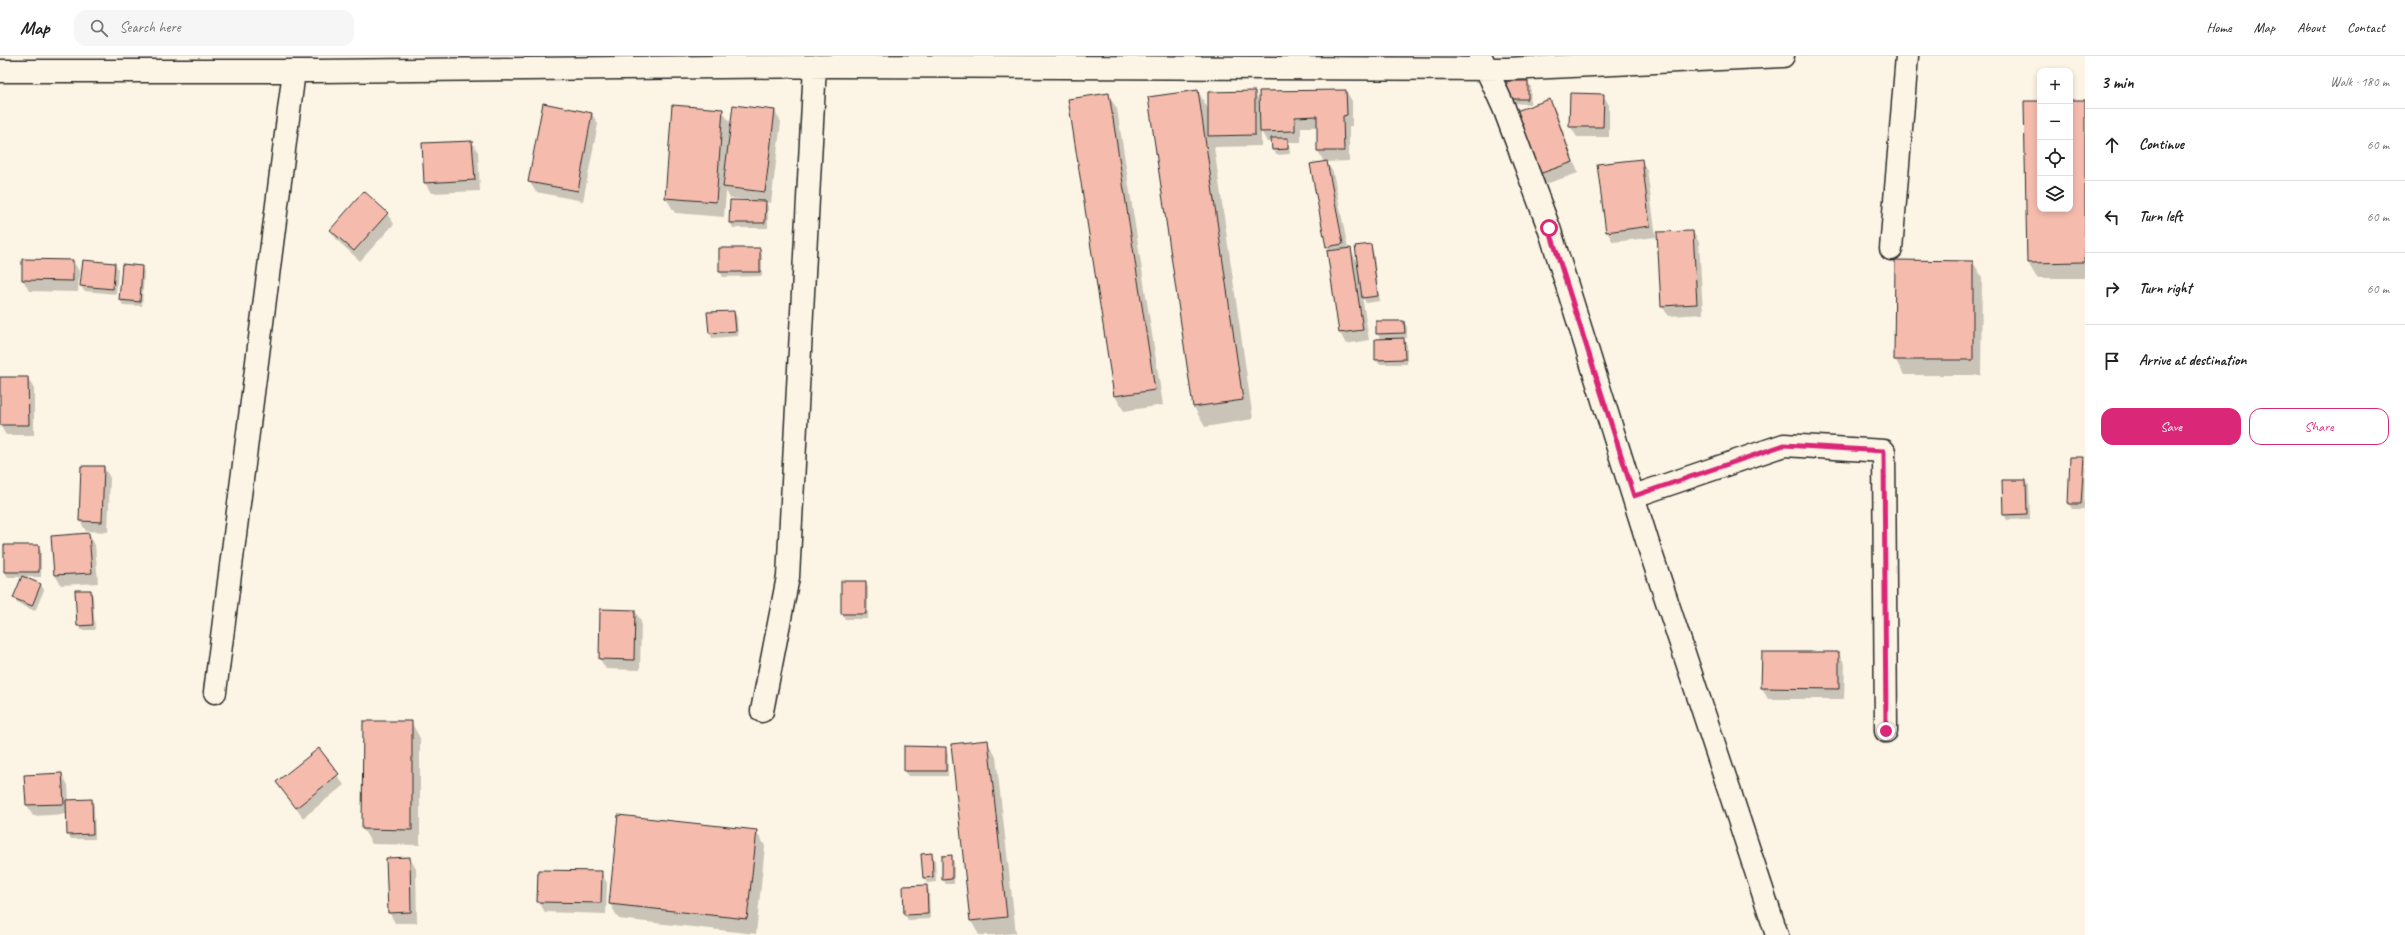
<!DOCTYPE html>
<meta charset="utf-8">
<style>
:root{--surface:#fff;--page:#f6f6f6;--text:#222;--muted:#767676;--line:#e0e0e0;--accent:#db2777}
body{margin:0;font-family:Caveat,sans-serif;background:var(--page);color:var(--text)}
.controls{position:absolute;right:12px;top:12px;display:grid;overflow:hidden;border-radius:8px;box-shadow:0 2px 6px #0003}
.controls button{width:36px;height:36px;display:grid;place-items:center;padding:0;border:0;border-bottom:1px solid var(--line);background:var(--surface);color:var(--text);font:20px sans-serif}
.stop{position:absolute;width:12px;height:12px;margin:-9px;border:3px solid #db2777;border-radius:50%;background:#fff}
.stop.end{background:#db2777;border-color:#fff;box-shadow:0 1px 4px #0008}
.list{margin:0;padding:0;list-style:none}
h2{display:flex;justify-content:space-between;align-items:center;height:52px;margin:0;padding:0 16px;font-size:17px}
h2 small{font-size:13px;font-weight:400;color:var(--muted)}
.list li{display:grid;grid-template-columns:26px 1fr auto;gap:12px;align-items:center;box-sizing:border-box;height:72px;padding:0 16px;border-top:1px solid var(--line)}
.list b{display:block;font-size:15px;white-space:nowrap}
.list em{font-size:13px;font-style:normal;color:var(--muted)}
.actions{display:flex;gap:8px;padding:12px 16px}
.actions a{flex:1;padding:9px 0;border:1px solid var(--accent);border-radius:12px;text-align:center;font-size:14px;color:var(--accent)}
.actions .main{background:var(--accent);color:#fff}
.icon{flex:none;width:22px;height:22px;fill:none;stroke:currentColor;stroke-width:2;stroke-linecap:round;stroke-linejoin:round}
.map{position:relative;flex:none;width:2085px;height:879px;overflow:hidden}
header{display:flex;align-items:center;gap:24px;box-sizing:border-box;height:56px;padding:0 20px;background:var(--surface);border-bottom:1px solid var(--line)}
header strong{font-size:19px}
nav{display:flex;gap:22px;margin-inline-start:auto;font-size:14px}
.search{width:280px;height:36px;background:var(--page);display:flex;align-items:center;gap:10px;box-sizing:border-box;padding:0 14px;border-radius:12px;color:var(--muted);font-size:15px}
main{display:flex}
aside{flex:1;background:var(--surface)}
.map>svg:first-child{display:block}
.shadow{fill:#0003}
.building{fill:#f5bcad;stroke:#2b2b2b}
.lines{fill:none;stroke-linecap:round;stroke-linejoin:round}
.street-casing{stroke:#2b2b2b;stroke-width:25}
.street{stroke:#fcf5e5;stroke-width:22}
.route{stroke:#db2777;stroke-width:5}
</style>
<header>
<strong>Map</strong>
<div class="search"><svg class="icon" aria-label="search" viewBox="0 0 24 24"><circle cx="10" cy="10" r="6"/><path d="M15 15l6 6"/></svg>Search here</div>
<nav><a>Home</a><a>Map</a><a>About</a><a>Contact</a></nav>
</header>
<main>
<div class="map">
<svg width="2085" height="879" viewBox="0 0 2085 879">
<rect width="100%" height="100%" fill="#fcf5e5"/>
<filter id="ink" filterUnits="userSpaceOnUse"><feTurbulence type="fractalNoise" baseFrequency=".025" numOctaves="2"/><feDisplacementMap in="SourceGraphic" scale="8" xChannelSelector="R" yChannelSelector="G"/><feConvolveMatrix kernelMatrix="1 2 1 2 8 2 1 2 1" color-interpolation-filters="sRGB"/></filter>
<g filter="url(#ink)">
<path class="shadow" d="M1528 26 1531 31 1530 48 1511 47 1508 42Z
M1198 35 1209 55 1254 36 1261 47 1346 35 1352 45V70H1349V105L1326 106 1333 116 1348 193H1350L1358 207 1370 189 1373 194 1380 245 1366 247 1362 240 1369 284 1346 288 1340 277 1328 196H1330L1327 191 1324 106 1318 95V71H1301V86H1289L1290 98 1276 99 1272 86H1267L1261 75V90L1214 91 1253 363 1205 371 1194 351Z
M1108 38 1117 53 1163 349 1124 355 1115 340Z
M1603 39 1609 49V81H1577L1570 70Z
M1550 44 1556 55 1578 117 1546 128 1539 118Z
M2070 45H2085V222H2037L2028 207 2040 46V153H2070Z
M722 54 732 70 775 55 781 66 771 147 766 146 768 151V172H733L730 166 750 144 730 142 726 135 724 161 675 157 666 142Z
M592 58 598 68 583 145 536 136 529 125Z
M472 86 478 96 480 135 431 137 425 127Z
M1641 104 1647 114 1656 181 1613 186 1607 176Z
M364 136 387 158 394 168 360 205 337 184 331 174Z
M1693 176 1699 186 1703 258 1668 260 1662 249Z
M759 193 762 198V220L723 221 720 216Z
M73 205 79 215 78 236 29 235 23 224Z
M1973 206 1982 221 1981 319H1904L1895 303Z
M115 208 118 213 116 238 84 235 81 230Z
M142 211 144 216 142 250 123 249 120 244Z
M734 256 737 261 738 280 712 282 710 277Z
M1404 266 1407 271V282H1403L1407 289V308H1379L1376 303 1381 284 1377 277Z
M0 322H28L34 333V379H6L0 369Z
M2083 402 2085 406 2084 453H2072L2069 448Z
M104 411 110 422 108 476 86 475 80 465Z
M2026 425 2029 430 2030 463 2007 464 2004 458Z
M89 478 95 489 98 527 61 529 55 519Z
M38 490 41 495V521H8L5 516Z
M865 526 868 531V563H845L842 558Z
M41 529 44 534 35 555 17 547 14 541Z
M90 535 93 540 95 574H81L78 569Z
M635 555 641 565 640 614 606 613 600 603Z
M1763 597H1838L1845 608 1844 643H1768L1762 632Z
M411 666 420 682V789L372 788 363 773Z
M987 685 996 701 1016 877 996 879H979L971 865 952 689Z
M945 692 948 697V720H908L905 715Z
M319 694 344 729 303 762 277 726Z
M62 718 68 729 69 745 92 744 94 750 95 783H71L68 778 67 758 33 760 27 749Z
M756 775 765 790 756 878 619 863 610 848Z
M932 798 935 804 936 826 927 827 924 822Z
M951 800 954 806V828H946L943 823Z
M410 802 416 813 417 867H395L389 856Z
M601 816 607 827 606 858 545 856 538 845Z
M926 830 929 835 930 863 908 864 905 859Z"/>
<path class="building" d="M1507 25H1528V43H1507Z
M1198 34 1243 344 1193 351 1148 41Z
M1346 34 1347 59 1343 60 1344 95H1317V60L1295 61V75L1260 76 1259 35Z
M1255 35V79L1208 80V36Z
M1109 37 1155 334 1114 340 1068 43Z
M1570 37 1604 38 1603 71H1569Z
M1550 43 1573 106 1539 118 1516 55Z
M2070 44H2085V206L2027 207 2024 45H2040V153H2070Z
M543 47 592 57 578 135 528 126Z
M672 49 723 53 716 146 665 142Z
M733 49 775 54 765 136 723 131Z
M1271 82H1288V93L1272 94Z
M472 85 475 124 424 127 422 87Z
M1642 103 1650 170 1606 176 1597 108Z
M1327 105 1343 188 1326 191 1310 108Z
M364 135 388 157 354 195 330 174Z
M730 144 766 145 765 167H729Z
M1693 175 1697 248 1661 250 1657 176Z
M1371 188 1378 240 1362 242 1355 190Z
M719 192H760V216H719Z
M1351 192 1363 274 1339 277 1327 195Z
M22 203 73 204V225L22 224Z
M83 204 115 207 113 233 80 230Z
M1895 204 1973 205V304H1894Z
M122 208 142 210 140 246 119 244Z
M734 255 736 275 709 277 707 256Z
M1376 265H1404L1405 277 1376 278Z
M1404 282 1405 303 1375 304V283Z
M0 321H28L29 369H0Z
M2070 401H2084L2081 448H2068Z
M81 410H104L102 466 79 465Z
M2002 424H2026L2027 458 2003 459Z
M89 477 92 517 54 519 51 480Z
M4 489H39V516H4Z
M22 520 41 528 32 550 13 542Z
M841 525H866V558H841Z
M75 534H91L93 569 77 570Z
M600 553 635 554 634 604 599 603Z
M1762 596H1839V633L1761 632Z
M363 665H412V774L362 773Z
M988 684 1007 861 970 865 951 688Z
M904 690 946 691V715H904Z
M319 692 339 718 296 752 276 726Z
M62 717 64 748 26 749 24 719Z
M92 743 93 778 67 779 66 744Z
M618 759 757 774 747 863 609 848Z
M932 797 933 821 923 822 921 798Z
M952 799V823L942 824V800Z
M410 801 411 856 388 857 386 802Z
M538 814 602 815 601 847 537 846Z
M927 829 928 858 904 859 903 830Z"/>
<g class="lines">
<defs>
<path id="street" d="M1481 1 1504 52 1549 172 1650 494 1777 879
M0 15H318L833 10 1507 13 1783 0
M1891 193 1907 0
M1634 440 1784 389 1884 395 1886 675
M215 636 294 15
M762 655 788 521 815 10"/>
</defs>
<use href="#street" class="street-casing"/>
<use href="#street" class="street"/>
</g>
</g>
<g class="lines" filter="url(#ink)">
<path class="route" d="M1549 172 1634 440 1784 389 1884 395 1886 675"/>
</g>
</svg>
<div class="controls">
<button>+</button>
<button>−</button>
<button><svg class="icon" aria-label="locate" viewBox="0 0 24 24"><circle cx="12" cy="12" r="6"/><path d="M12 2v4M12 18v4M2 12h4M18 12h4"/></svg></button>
<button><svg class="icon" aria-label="layers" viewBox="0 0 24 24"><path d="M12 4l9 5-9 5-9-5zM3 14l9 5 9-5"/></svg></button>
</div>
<div class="stop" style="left:1549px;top:172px"></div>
<div class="stop end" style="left:1886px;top:675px"></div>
</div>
<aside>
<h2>3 min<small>Walk · 180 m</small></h2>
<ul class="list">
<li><svg class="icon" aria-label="ahead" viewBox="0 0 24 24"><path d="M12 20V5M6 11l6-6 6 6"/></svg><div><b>Continue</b></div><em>60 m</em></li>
<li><svg class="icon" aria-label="left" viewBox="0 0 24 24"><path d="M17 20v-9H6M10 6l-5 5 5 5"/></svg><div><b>Turn left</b></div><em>60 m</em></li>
<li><svg class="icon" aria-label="right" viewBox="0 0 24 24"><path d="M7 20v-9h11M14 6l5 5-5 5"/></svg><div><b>Turn right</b></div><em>60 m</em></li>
<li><svg class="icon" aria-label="arrive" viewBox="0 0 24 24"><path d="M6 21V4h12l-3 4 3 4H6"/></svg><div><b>Arrive at destination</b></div></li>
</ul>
<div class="actions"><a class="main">Save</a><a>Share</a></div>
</aside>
</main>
